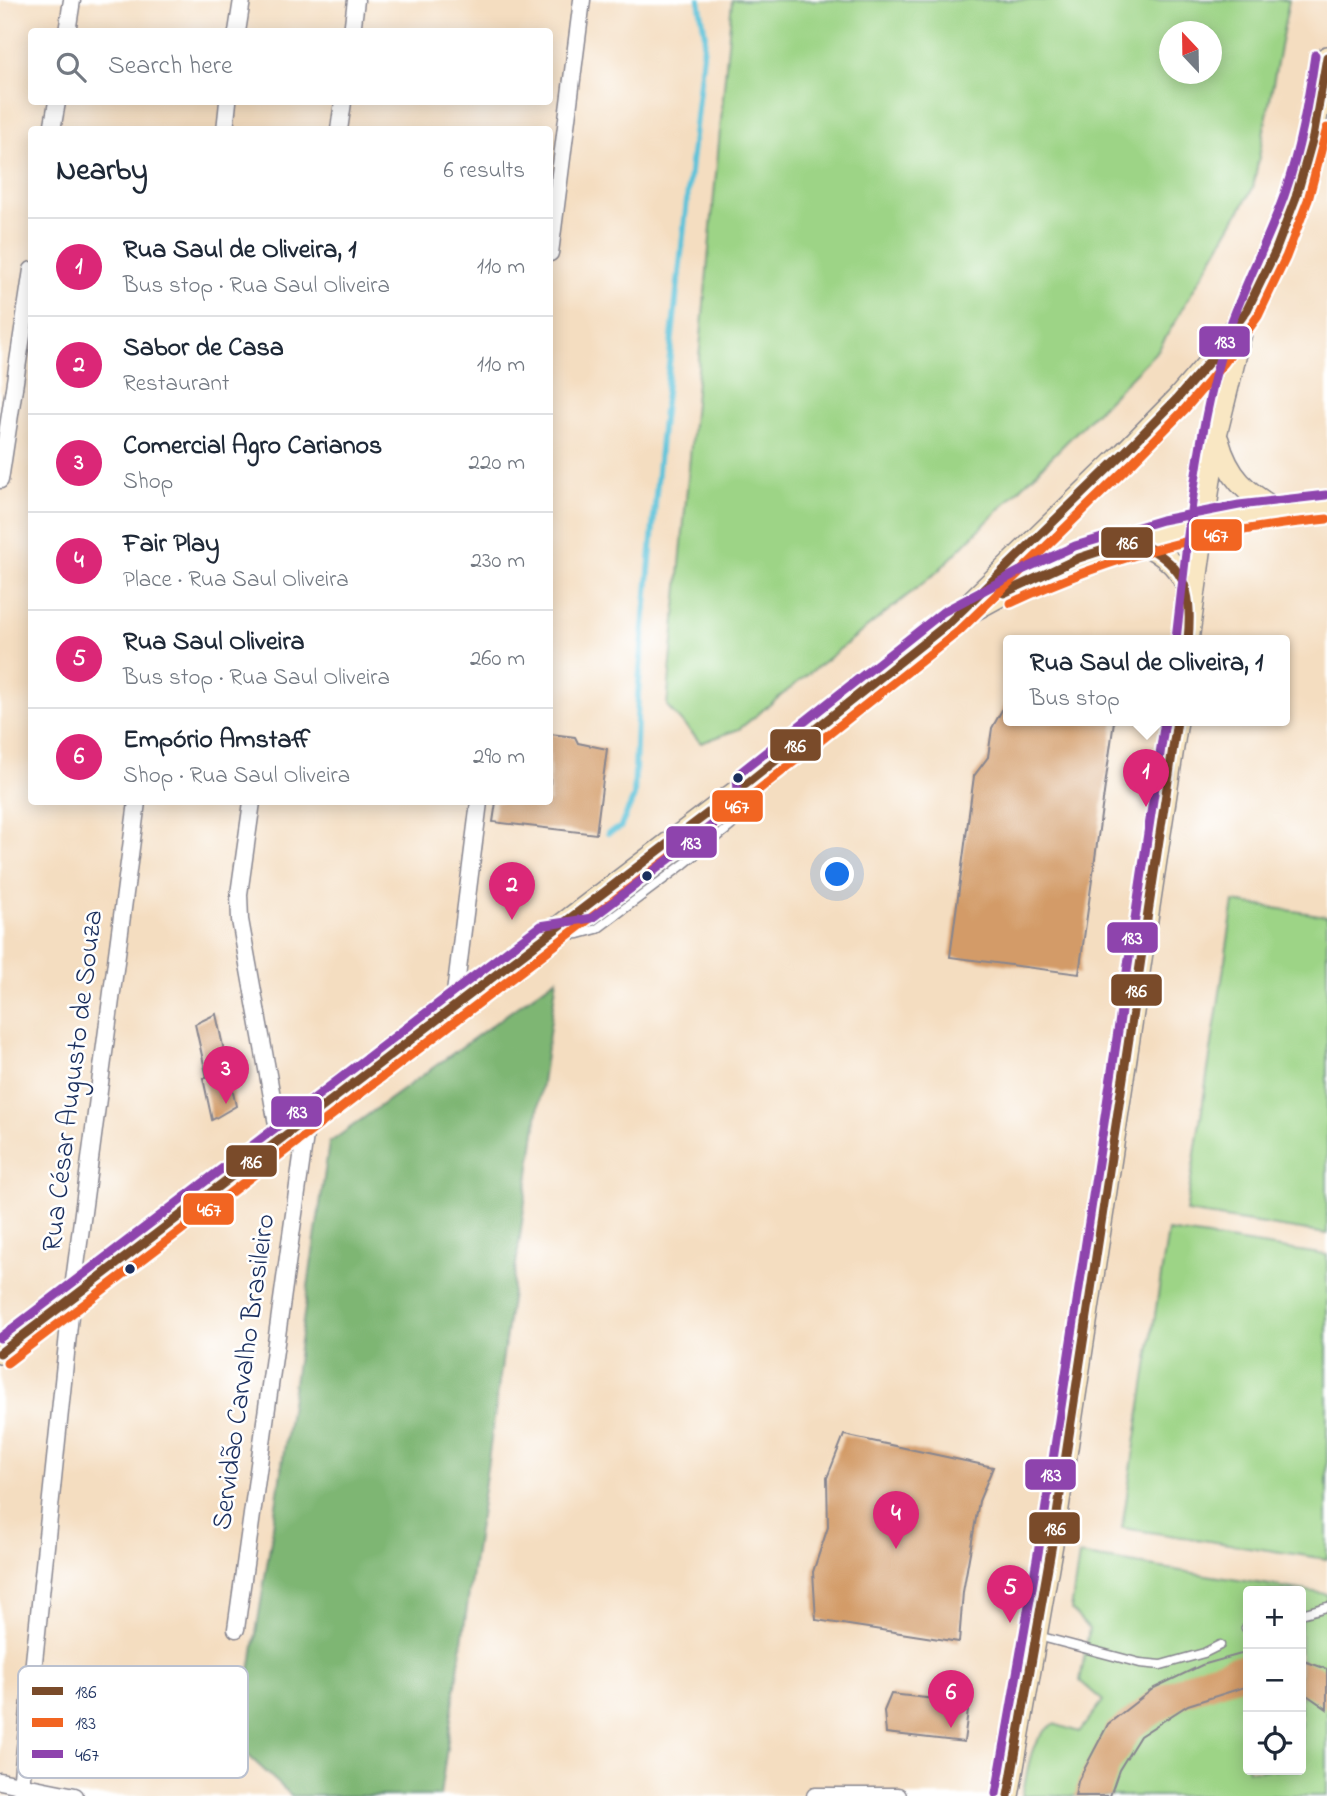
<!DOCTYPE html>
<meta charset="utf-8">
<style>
:root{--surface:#fff;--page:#f2f2f3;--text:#1f2937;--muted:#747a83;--line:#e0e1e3;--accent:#db2777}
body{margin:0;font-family:"Indie Flower",sans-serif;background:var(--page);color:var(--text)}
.controls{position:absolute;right:21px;bottom:21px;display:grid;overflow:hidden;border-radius:7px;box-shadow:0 4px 18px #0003}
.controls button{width:63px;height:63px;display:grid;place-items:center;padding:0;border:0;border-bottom:2px solid var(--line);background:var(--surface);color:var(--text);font:35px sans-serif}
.compass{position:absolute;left:1159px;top:21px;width:63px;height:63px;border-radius:50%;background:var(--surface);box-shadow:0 4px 18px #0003;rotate:338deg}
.you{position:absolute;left:838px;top:875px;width:24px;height:24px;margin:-18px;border:5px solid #fff;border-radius:50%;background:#1a73e8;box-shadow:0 0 0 10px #1a73e833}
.badge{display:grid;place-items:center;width:46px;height:46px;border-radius:50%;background:var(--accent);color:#fff;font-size:23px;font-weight:700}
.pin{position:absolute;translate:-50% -58px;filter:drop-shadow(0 2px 4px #0008)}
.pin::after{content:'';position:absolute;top:37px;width:24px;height:21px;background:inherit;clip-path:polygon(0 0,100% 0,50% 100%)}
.popup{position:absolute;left:1003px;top:635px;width:287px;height:91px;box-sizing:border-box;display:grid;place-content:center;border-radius:7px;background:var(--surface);filter:drop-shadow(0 2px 5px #0005);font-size:23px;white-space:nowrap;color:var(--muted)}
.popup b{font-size:26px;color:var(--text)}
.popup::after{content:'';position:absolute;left:50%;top:100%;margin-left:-14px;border:14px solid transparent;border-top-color:var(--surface)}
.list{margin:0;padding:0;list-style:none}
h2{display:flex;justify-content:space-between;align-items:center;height:91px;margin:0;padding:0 28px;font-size:30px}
h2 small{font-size:23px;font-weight:400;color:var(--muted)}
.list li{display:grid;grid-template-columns:46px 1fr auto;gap:21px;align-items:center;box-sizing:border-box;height:98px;padding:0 28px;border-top:2px solid var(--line)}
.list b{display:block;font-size:26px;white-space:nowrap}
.list p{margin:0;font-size:23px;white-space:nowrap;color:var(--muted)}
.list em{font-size:23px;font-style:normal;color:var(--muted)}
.icon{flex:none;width:38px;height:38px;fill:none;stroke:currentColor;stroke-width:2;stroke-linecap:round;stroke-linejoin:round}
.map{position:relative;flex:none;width:1327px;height:1796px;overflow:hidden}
.search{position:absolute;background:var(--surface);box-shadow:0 4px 18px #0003;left:28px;top:28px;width:525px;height:77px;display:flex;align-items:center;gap:18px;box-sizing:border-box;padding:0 24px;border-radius:7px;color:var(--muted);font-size:26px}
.panel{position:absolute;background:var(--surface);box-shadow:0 4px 18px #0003;left:28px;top:126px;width:525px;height:679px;border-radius:7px}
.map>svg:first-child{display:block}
.green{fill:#9dd486;stroke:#5c8272;stroke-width:2;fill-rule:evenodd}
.forest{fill:#7eb673;stroke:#4c7268;stroke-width:2}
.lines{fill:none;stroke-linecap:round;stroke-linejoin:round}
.stream{stroke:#5cc2d9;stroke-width:6}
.building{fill:#d39b67}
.lane-casing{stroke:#88868f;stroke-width:11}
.street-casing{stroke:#88868f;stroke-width:19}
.secondary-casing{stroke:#88868f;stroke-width:24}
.lane{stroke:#fff;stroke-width:8}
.street{stroke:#fff;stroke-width:16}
.secondary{stroke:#f9e7c3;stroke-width:21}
.bus-1-casing{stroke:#fff;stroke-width:14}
.bus-2-casing{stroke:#fff;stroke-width:14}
.bus-3-casing{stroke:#fff;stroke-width:14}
.bus-1{stroke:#7a4b2a;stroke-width:9}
.bus-2{stroke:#f26522;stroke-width:9}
.bus-3{stroke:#8e44ad;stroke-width:9}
.bus-dot{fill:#1b2f5e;stroke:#fff;stroke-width:2.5}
.labels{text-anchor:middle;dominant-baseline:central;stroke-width:5;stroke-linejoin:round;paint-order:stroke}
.street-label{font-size:28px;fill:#1b2f5e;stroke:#fff}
.key{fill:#fff;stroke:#bbc1cf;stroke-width:2}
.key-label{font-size:19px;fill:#1b2f5e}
.line-badge{stroke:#fff;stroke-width:2.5}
.badge-label{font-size:19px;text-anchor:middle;font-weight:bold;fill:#fff}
</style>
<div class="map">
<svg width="1327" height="1796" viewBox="0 0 1327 1796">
<rect width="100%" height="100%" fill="#fff"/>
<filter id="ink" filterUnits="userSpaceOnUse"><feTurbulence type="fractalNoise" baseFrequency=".0143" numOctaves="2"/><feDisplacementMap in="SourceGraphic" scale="14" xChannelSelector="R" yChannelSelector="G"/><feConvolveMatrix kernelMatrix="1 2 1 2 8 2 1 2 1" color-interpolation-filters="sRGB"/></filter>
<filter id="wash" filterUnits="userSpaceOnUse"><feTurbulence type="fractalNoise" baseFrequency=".00686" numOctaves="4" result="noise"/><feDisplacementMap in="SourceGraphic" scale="28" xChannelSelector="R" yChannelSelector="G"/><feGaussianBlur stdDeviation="1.57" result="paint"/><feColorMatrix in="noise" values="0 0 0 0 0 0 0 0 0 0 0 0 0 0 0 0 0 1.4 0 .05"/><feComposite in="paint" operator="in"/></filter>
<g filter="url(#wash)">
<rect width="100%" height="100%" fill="#f4ddc0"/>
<path class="green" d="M732 0H1289L1253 188 1159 349 937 572 739 729 701 743 667 706ZM1170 32H1212V74H1170Z
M1234 902 1327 916V1234L1186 1212Z
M1168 1231 1327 1255V1559L1122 1528Z
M1079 1555 1327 1594V1796H1022C1029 1769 1028 1739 1054 1724L1079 1732 1103 1701 1080 1681 1089 1629 1071 1610ZM1248 1591H1301V1770H1248Z"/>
<path class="forest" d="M557 978 440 1796H292L238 1746 271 1540 329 1143Z"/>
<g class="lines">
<path class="stream" d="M608 833 620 828 634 797 638 693 661 438 705 35 699 0"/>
</g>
<g id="blocks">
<path class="building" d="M1008 699V721H1114L1079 974 950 957 974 776 988 757 992 728Z
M550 734 575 737 578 743 607 749 596 834 493 822 496 802H550Z
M216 1014 236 1106 212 1120 203 1078H207L195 1024Z
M844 1435 993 1467 979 1501 963 1592 959 1642 816 1620 813 1572 828 1527 827 1478Z
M1248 1652V1686L1188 1705 1140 1736 1119 1770 1110 1796H1075L1078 1781 1108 1724 1154 1688 1202 1665Z
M1301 1660 1327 1669V1709L1308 1696 1301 1695Z
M891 1694 969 1703 964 1742 886 1733 884 1711Z"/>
</g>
</g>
<g filter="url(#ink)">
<use href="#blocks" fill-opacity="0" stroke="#88868f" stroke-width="2"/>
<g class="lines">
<defs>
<path id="lane" d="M557 936 579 934 597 929 684 864 731 826 747 804 750 785
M1301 1614 1327 1607
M1246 1628 1248 1627
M1038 1636 1140 1663 1161 1665 1204 1653 1220 1645"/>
<path id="street" d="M67 32 72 0
M237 32 242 0
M352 32 356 0
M52 130 57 102
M225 130 228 102
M339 130 343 102
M550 253 582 0
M0 480 32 270
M252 802 239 894 240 920 280 1141
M453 1009 479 802
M236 1629 307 1121
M0 1781 75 1796
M20 1796 72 1296 137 802
M815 1796H898"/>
<path id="secondary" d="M1218 440C1228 477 1246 493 1279 511
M1134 540C1162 551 1187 570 1191 602
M974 610C1008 591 1043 572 1080 558 1158 527 1244 514 1327 507
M1188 641 1216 435 1243 325
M0 1353 750 781 950 622 1124 453 1176 400 1214 356 1247 310 1275 252 1296 197 1313 137 1327 57
M1008 1796 1056 1521 1177 721"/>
</defs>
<use href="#lane" class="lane-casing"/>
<use href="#street" class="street-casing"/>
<use href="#secondary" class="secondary-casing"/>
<use href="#lane" class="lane"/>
<use href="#street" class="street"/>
<use href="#secondary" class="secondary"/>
<defs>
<path id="bus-1" d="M1004 593 1079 558 1134 540C1184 564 1193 586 1188 641
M0 1353 750 781 950 622 1124 453 1176 400 1214 356 1247 310 1275 252 1296 197 1313 137 1327 57
M1008 1796 1056 1521 1177 721"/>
<path id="bus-2" d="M1011 603C1116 554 1212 530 1327 519
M7 1363 757 791 959 631 1133 462 1185 409 1224 363 1258 316 1286 257 1308 200 1327 128"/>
<path id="bus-3" d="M1176 639C1188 541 1195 440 1224 344 1240 293 1266 246 1284 196 1300 150 1308 103 1315 55
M0 1338 540 926 592 918 676 854 722 817 735 799 738 778 741 772 943 612 1020 571 1075 546 1162 520 1239 505 1326 495
M996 1794 1044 1519 1165 721"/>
</defs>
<use href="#bus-1" class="bus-1-casing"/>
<use href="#bus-2" class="bus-2-casing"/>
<use href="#bus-3" class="bus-3-casing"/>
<use href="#bus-1" class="bus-1"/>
<use href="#bus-2" class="bus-2"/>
<use href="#bus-3" class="bus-3"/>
</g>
</g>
<g class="bus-dot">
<circle cx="738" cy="778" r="6"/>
<circle cx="647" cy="876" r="6"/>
<circle cx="130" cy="1269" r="6"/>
</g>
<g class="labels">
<g class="street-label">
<text transform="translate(74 1081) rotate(-83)">Rua César Augusto de Souza</text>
<text transform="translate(245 1372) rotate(-82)">Servidão Carvalho Brasileiro</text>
</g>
</g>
<rect x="18" y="1666" width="230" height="112" rx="10" class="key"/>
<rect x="32" y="1687" width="31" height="8" fill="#7a4b2a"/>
<rect x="32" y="1718" width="31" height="9" fill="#f26522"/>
<rect x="32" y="1750" width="31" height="8" fill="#8e44ad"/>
<g class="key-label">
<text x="75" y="1698">186</text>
<text x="75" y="1729">183</text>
<text x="75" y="1761">467</text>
</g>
<g class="line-badge">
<rect x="1198" y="325" width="53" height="33" rx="7" fill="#8e44ad"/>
<rect x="1190" y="518" width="53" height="34" rx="7" fill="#f26522"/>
<rect x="1100" y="526" width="54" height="33" rx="7" fill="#7a4b2a"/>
<rect x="769" y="728" width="53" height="34" rx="7" fill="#7a4b2a"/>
<rect x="711" y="789" width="53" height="34" rx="7" fill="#f26522"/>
<rect x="665" y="825" width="53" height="34" rx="7" fill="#8e44ad"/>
<rect x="1106" y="921" width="53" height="33" rx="7" fill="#8e44ad"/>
<rect x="1110" y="973" width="53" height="34" rx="7" fill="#7a4b2a"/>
<rect x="270" y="1095" width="53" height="33" rx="7" fill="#8e44ad"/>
<rect x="225" y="1144" width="53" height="34" rx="7" fill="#7a4b2a"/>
<rect x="182" y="1192" width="53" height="34" rx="7" fill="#f26522"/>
<rect x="1024" y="1458" width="53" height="33" rx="7" fill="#8e44ad"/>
<rect x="1028" y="1511" width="53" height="34" rx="7" fill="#7a4b2a"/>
</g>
<g class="badge-label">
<text x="1225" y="348">183</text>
<text x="1216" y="542">467</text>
<text x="1127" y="549">186</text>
<text x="795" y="752">186</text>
<text x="737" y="813">467</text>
<text x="691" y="849">183</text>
<text x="1132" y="944">183</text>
<text x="1136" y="997">186</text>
<text x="297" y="1118">183</text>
<text x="251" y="1168">186</text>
<text x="209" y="1216">467</text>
<text x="1051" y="1481">183</text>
<text x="1055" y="1535">186</text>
</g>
</svg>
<div class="controls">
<button>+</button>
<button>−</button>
<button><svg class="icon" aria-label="locate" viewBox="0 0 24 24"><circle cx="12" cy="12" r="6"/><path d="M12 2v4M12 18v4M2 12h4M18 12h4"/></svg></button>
</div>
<svg class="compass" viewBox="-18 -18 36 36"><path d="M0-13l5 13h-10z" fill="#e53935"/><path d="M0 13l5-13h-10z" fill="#747a83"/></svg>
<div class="you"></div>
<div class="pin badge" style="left:1146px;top:807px">1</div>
<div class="popup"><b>Rua Saul de Oliveira, 1</b>Bus stop</div>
<div class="pin badge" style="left:512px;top:920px">2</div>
<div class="pin badge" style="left:226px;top:1104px">3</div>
<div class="pin badge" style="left:896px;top:1549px">4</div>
<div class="pin badge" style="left:1010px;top:1623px">5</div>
<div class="pin badge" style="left:951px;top:1728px">6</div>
<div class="search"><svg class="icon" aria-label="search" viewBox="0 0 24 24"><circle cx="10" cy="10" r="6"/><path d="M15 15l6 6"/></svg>Search here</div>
<section class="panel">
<h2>Nearby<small>6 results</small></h2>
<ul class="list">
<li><span class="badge">1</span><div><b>Rua Saul de Oliveira, 1</b><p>Bus stop · Rua Saul Oliveira</p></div><em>110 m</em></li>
<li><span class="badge">2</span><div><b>Sabor de Casa</b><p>Restaurant</p></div><em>110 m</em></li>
<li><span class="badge">3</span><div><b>Comercial Agro Carianos</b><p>Shop</p></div><em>220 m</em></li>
<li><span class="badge">4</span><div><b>Fair Play</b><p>Place · Rua Saul Oliveira</p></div><em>230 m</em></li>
<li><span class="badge">5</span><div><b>Rua Saul Oliveira</b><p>Bus stop · Rua Saul Oliveira</p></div><em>260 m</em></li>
<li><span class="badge">6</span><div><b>Empório Amstaff</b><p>Shop · Rua Saul Oliveira</p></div><em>290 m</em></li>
</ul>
</section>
</div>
